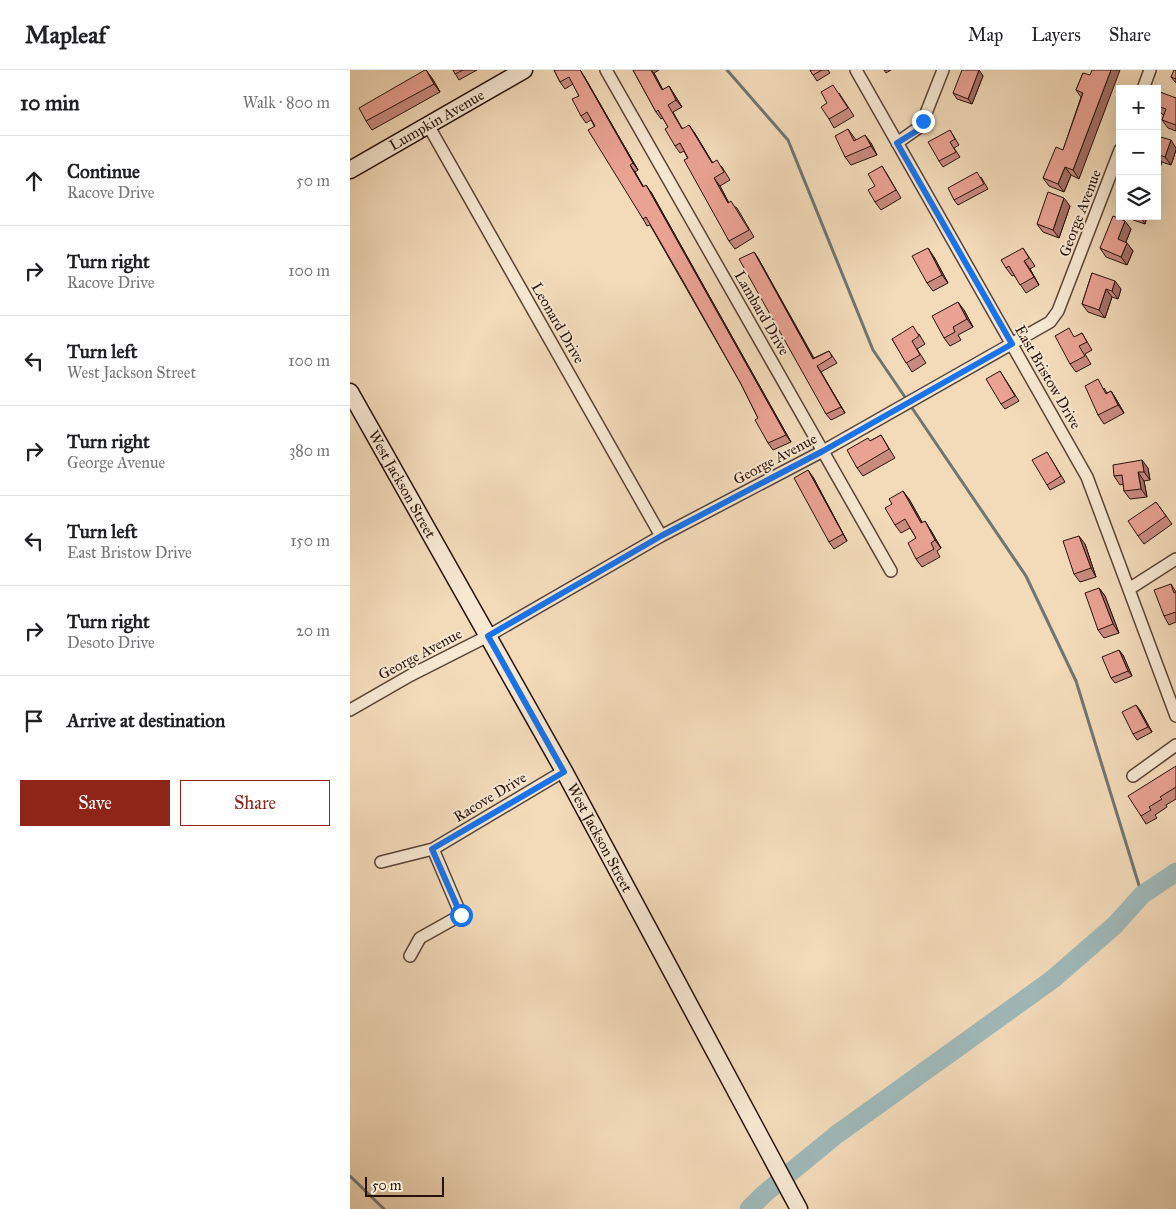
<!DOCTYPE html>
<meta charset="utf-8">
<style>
:root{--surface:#fff;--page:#f6f6f6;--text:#202124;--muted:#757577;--line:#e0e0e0;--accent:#8f2418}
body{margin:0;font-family:"IM FELL Great Primer",serif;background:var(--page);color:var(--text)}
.controls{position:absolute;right:15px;top:15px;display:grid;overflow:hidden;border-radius:0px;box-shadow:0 5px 20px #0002}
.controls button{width:45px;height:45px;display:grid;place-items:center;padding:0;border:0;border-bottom:1px solid var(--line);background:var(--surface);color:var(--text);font:25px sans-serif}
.scale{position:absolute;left:15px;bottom:12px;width:79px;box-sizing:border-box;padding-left:5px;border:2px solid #271008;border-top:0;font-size:14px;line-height:18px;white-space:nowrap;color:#271008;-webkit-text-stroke:4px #f7e8d2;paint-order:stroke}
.stop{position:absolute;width:15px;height:15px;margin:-11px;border:4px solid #1a73e8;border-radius:50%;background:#fff}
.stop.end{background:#1a73e8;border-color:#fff;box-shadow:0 1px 5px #0008}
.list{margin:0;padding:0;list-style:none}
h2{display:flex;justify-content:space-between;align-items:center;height:65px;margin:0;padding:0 20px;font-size:21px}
h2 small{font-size:16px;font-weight:400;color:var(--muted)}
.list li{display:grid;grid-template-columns:32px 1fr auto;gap:15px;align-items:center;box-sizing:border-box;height:90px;padding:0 20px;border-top:1px solid var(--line)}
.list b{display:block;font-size:19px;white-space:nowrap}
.list p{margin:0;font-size:16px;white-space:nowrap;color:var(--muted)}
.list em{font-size:16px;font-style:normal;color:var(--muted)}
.actions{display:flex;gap:10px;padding:15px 20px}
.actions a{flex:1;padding:11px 0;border:1px solid var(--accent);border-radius:0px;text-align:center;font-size:18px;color:var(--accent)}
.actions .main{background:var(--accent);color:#fff}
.icon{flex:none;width:28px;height:28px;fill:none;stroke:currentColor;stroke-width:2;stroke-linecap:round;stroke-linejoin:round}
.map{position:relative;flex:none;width:826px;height:1139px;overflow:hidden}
header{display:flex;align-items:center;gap:30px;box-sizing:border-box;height:70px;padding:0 25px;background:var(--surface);border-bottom:1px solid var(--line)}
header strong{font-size:24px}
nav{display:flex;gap:28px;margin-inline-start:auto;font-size:18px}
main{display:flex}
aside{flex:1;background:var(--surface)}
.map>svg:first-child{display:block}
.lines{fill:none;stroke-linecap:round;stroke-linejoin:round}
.stream{stroke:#6f7572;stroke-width:3}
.river{stroke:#9fb9b9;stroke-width:19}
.street-casing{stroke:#5a4334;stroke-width:14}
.secondary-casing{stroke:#271008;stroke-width:19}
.street{stroke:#f7e8d2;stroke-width:11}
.secondary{stroke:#f7e8d2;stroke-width:16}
.wall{fill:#c98b7e;stroke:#271008}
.shaded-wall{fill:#a47167;stroke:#271008}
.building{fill:#eaa293;stroke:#271008}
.route{stroke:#1a73e8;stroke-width:6}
.labels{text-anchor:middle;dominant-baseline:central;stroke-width:4;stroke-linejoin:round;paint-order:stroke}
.street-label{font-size:15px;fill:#271008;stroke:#f7e8d2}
</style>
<header>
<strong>Mapleaf</strong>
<nav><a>Map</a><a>Layers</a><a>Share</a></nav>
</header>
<main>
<aside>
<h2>10 min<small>Walk · 800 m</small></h2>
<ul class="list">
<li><svg class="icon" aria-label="ahead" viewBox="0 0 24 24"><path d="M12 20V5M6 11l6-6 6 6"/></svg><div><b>Continue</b><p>Racove Drive</p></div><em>50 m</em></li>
<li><svg class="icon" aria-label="right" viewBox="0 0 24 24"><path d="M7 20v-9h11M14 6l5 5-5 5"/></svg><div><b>Turn right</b><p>Racove Drive</p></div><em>100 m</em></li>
<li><svg class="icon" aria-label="left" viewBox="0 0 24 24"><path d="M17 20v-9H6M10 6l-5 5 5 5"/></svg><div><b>Turn left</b><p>West Jackson Street</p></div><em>100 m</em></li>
<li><svg class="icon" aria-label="right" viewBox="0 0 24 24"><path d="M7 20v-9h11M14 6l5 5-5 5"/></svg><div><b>Turn right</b><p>George Avenue</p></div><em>380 m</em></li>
<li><svg class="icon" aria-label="left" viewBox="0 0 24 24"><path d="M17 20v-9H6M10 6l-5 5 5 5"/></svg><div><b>Turn left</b><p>East Bristow Drive</p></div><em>150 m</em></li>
<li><svg class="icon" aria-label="right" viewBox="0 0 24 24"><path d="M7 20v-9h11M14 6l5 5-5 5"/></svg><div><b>Turn right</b><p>Desoto Drive</p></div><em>20 m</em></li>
<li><svg class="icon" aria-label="arrive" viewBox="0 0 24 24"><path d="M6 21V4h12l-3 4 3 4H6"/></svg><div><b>Arrive at destination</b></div></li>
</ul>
<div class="actions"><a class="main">Save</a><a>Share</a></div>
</aside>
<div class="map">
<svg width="826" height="1139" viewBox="0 0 826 1139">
<rect width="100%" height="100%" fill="#f3dbba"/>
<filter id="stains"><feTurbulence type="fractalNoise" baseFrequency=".004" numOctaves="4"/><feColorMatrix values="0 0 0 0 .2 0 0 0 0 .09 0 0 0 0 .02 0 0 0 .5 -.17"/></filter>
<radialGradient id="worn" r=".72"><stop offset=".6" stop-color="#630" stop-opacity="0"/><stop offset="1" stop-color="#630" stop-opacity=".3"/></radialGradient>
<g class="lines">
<path class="stream" d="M377 0 438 70 523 280 557 330
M560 335 676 506 726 611 792 825
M0 1106 34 1139"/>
<path class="river" d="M399 1139 414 1124 486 1065 703 909 765 855 792 825 826 802"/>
<defs>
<path id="street" d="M256 0 541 501
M506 0 737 407 826 646
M793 19 800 0
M78 55 311 466
M547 73 571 56 593 0
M779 519 826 489
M0 640 61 605 138 566 311 466 473 381 700 252 708 241 770 80
M783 706 826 675
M31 792 83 779 214 701
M60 886 70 868 111 845 83 779"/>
<g id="secondary">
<path id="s1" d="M0 100 174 0"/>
<path id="s2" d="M0 322 214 701 449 1139"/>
</g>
</defs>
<use href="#street" class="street-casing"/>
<use href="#secondary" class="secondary-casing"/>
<use href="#street" class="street"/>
<use href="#secondary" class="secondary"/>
</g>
<path class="wall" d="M103 0H127L109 10Z
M204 0 234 6 288 100 285 102 293 117 301 122 441 372 423 380 418 373 408 348 391 314 300 155 297 156 293 149 241 50 236 53 231 46 229 26 223 14 215 19 210 12Z
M283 0H309L304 3 313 20 319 16 332 37 323 42 332 58 344 62 362 92 372 97 380 110 370 116 379 133 387 138 404 167 385 179 379 171 334 81 330 83 325 76 318 57 313 48 311 49 306 42Z
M460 0H478L480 3 467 11Z
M534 0H541L536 3Z
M629 0 633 6 622 34 607 29 603 23Z
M826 0V13L821 7Z
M733 3 729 109 721 105 714 122 699 116 693 108 713 80 731 27 726 20Z
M82 8 90 22 22 60 16 51Z
M489 23 504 46 484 58 479 49 477 33Z
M826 28V61L818 58 812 50 814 45 812 44 807 38V31Z
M498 59 506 70 521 73 527 85 501 95 495 87Z
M600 60 609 75 604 78 610 87 593 97 589 91Z
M807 66 826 78V80L821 95 812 92 807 105Z
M532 96 537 104 551 128 531 140 525 132V116Z
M631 107 638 119 608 135 604 130Z
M720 136 709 168 693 162 687 154Z
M780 146H797L795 154 783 150Z
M781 159 776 172 783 181 777 195 756 187 750 178Z
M673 178 685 196 680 199 689 215 676 223 664 205 662 206 656 198Z
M404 182 408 188 464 288 479 281 487 293 471 302 495 343 481 350 476 344Z
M584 187 598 213 583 221 577 213Z
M742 203 771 219 768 229 762 227 755 248 738 242 732 234Z
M614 240 623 257 608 265 611 270 600 276 594 268Z
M732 263 742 280 735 284 741 294 726 302 720 294 725 267Z
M569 264 575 274 567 279 576 293 562 302 542 269Z
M650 301 669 331 655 339 651 334Z
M754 318 757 323 761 321 766 329 774 343 754 354 748 345Z
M531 365 545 388 513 406 507 398 520 371Z
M700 387 715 412 700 420 697 415Z
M798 398 800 410 794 411 797 427 780 429 774 421 773 414 770 415 764 406Z
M463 407 497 471 484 479 479 472Z
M559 429 572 452 580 459 591 478 587 481 590 487 572 497 566 489V468L560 458 551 463 545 455Z
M806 432 822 454 794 474 788 466Z
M735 474 746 507 730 512 724 504Z
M821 514 826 522V552L819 555 814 546Z
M749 518 755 526 769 563 754 568 748 560Z
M773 585 782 606 765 613 761 608Z
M790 640 802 662 787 670 783 664Z
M826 696V729L816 735 817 737 805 745 807 748 796 754 791 746Z"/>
<path class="shaded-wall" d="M76 0 82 8 90 22 84 14Z
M230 0 234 6 288 100 283 93Z
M301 0 304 3 317 28 312 20Z
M629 0 633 6 622 34 618 29Z
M761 0H770L729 109 723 100Z
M319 16 324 24 332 37 326 30Z
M339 55 344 62 367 100 362 93Z
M515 65 521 73 527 85 521 76Z
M821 70 826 78V80L821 95 815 87Z
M807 85 812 92 807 105Z
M280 95 285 102 298 124 293 117Z
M715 97 721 105 714 122 708 114Z
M364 108 370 116 383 141 378 133Z
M296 115 301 122 441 372 436 365Z
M714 128 720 136 709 168 703 160Z
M790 146H797L795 154Z
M775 151 781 159 774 177 768 169Z
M777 173 783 181 777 195 771 187Z
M578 178 584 187 598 213 592 205Z
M404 182 408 188 467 295 463 289Z
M674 191 680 199 689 215Z
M765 211 771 219 768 229 762 221Z
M756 219 762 227 755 248 749 240Z
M608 232 614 240 623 257 617 249Z
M467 296 471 302 495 343 491 337Z
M761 321 766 329 774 343 768 335Z
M792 390 798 398 800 410 794 402Z
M458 400 463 407 497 471 493 464Z
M788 402 794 411 797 427 791 419Z
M553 421 559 429 577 461 571 453Z
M575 451 580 459 591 478 585 470Z
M729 466 735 474 746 507 741 498Z
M749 518 755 526 769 563 763 554Z
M769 580 773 585 782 606 778 601Z
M786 635 790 640 802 662 798 657Z"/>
<path class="building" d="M75 0H76L84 14 16 51 9 38Z
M103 0H113L105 4Z
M204 0H230L283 93 280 95 293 117 296 115 436 365 418 373 405 350 408 348 391 314 333 211 296 147 293 149 238 60 245 56 237 42 231 46 222 29 229 26 219 7 210 12Z
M283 0H301L312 20 319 16 326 30 318 35 332 59 339 55 362 93 367 90 374 102 364 108 378 133 381 131 399 160 379 171 334 90 338 88 330 73 325 76 315 59 318 57 308 40 306 42Z
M460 0H472L463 5Z
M612 0H629L618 29 603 23Z
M742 0H761L723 100 715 97 708 114 693 108 706 77 713 80 733 23 726 20 733 3 740 5Z
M824 0H826V9L821 7Z
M483 15 498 38 479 49 471 37 477 33 471 22Z
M810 22 826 28V55L812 50 816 39 807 36V31Z
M498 59 504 71 515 65 521 76 495 87 485 66Z
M600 60 605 69 600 72 606 82 589 91 578 72Z
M807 66 821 70 815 87 807 84Z
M532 96 546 120 525 132 518 120 525 116 518 104Z
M627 102 634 114 604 130 598 118Z
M698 122 714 128 703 160 687 154Z
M763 146 775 151 768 169 777 173 771 187 750 178Z
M578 178 592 205 577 213 562 186Z
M673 178 679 188 674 191 684 207 670 215 659 196 656 198 651 190Z
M404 182 463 289 479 281 482 287 467 296 491 337 476 344 389 189Z
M742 203 765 211 762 221 756 219 749 240 732 234Z
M608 232 617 249 603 257 605 262 594 268 582 246Z
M563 256 569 266 562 271 570 285 556 293 542 269Z
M719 258 724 267 732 263 737 272 729 276 735 286 720 294 705 266Z
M650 301 665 326 651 334 636 309Z
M748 309 756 324 761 321 768 335 748 345 735 316Z
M531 365 539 379 507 398 497 380 518 368 520 371Z
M697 382 711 406 697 415 682 390Z
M792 390 794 402H788L791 419 774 421 772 405 764 406 763 395Z
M458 400 493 464 479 472 444 408Z
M553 421 571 453 575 451 585 470 581 473 584 479 566 489 558 473 566 468 555 449 545 455 535 438 542 434 539 429Z
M806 432 816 446 788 466 778 451Z
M729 466 741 498 724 504 713 471Z
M821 514 824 523 826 522V542L814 546 804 520Z
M749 518 763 554 748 560 735 523Z
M769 580 778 601 761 608 752 587Z
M786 635 798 657 783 664 772 642Z
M826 696V717L810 727 812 729 799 737 801 740 791 746 778 726Z"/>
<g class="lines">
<path class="route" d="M111 845 82 779 214 702 138 566 311 466 473 381 662 274 547 73 568 60 573 51"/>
</g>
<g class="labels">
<g class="street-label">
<text stroke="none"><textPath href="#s1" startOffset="100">Lumpkin Avenue</textPath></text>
<text transform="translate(730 143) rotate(-69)">George Avenue</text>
<text transform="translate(412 243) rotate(60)">Lambard Drive</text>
<text transform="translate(208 253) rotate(60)">Leonard Drive</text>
<text transform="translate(698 307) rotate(60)">East Bristow Drive</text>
<text transform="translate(425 389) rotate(-28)">George Avenue</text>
<text stroke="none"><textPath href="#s2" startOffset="106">West Jackson Street</textPath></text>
<text transform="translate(70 584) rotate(-28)">George Avenue</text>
<text transform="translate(140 727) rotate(-31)">Racove Drive</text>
<text stroke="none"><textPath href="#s2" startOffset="511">West Jackson Street</textPath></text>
</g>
</g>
<rect width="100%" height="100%" filter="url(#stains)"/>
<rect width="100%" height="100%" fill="url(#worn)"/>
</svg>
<div class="controls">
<button>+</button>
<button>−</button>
<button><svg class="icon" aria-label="layers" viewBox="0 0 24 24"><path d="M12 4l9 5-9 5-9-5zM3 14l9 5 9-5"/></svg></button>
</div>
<div class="scale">50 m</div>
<div class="stop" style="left:111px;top:845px"></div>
<div class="stop end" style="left:573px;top:51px"></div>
</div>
</main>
